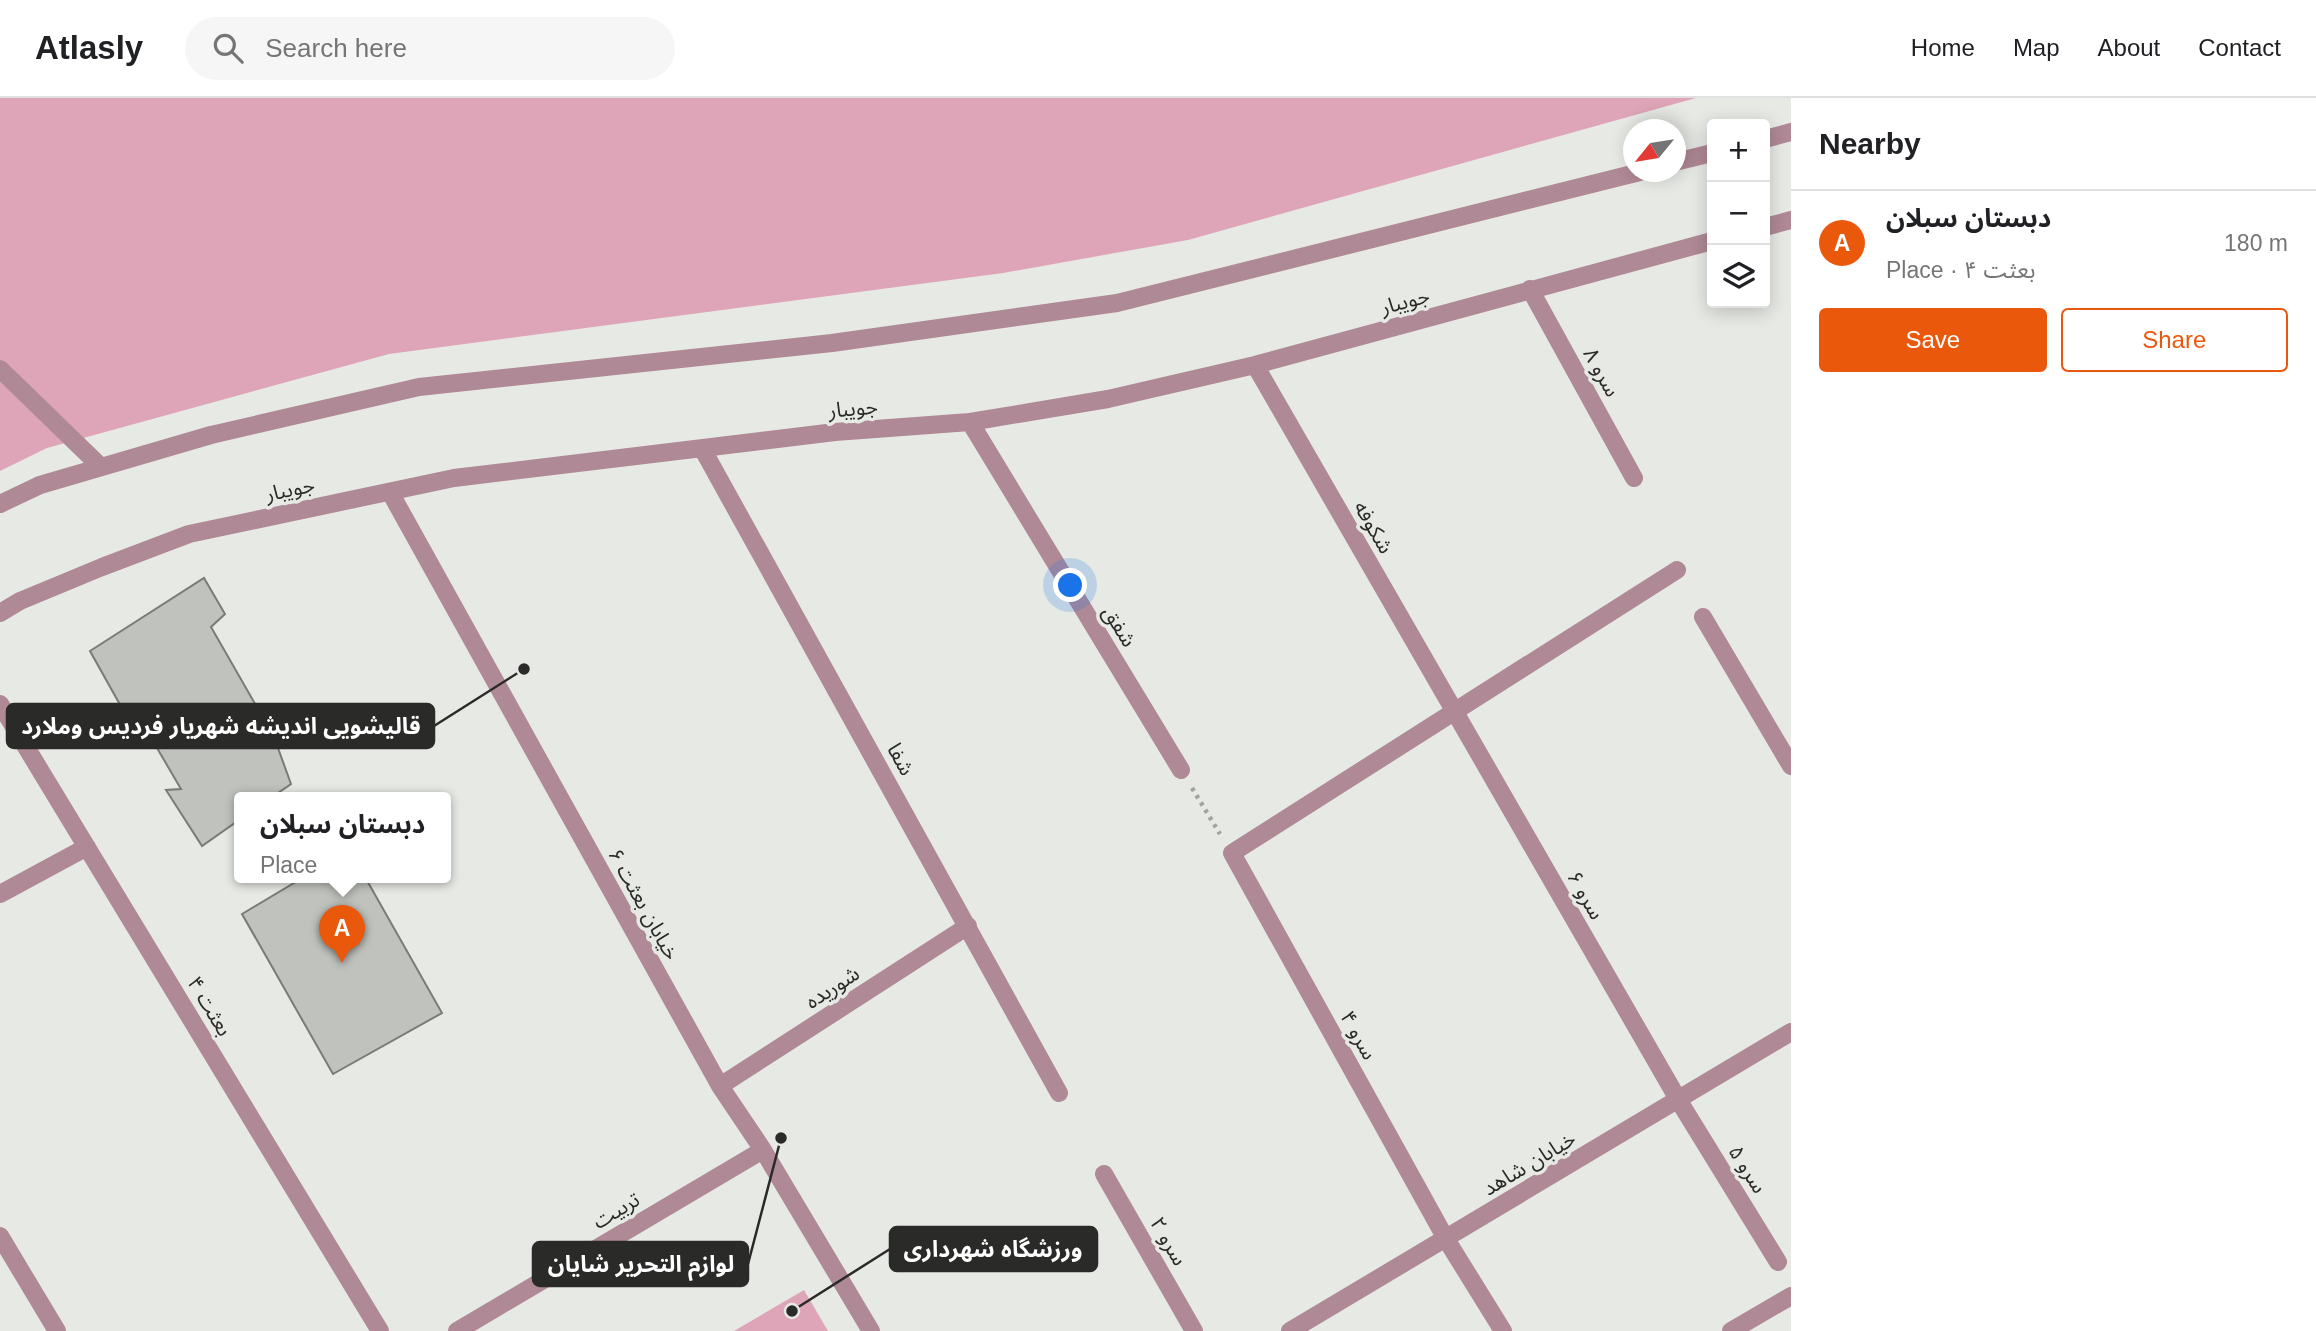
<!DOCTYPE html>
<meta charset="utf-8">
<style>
:root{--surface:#fff;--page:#f6f6f6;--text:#202124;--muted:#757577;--line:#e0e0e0;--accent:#ea580c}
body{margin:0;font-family:Helvetica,"Noto Sans Arabic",sans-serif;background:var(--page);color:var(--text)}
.controls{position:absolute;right:21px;top:21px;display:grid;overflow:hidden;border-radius:7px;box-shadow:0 4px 18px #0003}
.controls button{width:63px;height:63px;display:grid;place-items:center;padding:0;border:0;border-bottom:2px solid var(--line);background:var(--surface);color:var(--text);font:35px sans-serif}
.compass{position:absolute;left:1623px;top:21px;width:63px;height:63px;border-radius:50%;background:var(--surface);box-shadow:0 4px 18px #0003;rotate:240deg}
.you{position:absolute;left:1071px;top:488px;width:24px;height:24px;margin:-18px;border:5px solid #fff;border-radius:50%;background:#1a73e8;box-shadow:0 0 0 10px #1a73e833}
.badge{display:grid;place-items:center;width:46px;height:46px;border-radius:50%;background:var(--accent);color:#fff;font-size:23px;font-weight:700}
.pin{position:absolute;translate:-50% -58px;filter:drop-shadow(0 2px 4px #0008)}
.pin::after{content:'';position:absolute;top:37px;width:24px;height:21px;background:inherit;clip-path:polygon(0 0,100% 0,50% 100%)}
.popup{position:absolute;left:234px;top:694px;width:217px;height:91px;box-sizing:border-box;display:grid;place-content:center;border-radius:7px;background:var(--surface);filter:drop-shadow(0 2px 5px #0005);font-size:23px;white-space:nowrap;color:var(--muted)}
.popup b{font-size:26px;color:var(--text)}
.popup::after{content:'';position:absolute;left:50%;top:100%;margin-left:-14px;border:14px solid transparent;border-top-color:var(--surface)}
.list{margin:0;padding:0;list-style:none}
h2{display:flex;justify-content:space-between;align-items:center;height:91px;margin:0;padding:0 28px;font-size:30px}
h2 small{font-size:23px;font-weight:400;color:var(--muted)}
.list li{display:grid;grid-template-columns:46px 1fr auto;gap:21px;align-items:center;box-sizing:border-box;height:98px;padding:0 28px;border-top:2px solid var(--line)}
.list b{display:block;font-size:26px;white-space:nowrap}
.list p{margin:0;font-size:23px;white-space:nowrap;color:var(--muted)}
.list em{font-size:23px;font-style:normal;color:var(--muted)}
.actions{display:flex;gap:14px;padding:21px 28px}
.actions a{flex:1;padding:16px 0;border:2px solid var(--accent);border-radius:7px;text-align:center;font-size:24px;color:var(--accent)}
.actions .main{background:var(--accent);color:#fff}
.icon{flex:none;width:38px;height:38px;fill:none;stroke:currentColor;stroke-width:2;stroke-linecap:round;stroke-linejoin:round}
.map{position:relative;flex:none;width:1791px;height:1233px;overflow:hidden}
header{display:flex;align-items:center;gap:42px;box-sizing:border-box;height:98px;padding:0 35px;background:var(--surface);border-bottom:2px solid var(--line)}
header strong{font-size:33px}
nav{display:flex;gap:38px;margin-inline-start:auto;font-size:24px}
.search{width:490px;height:63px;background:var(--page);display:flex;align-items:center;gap:18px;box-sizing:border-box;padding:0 24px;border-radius:38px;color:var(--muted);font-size:26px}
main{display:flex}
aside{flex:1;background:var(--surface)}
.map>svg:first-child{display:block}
.green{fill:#dea5b8}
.building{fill:#bfc2bd;stroke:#797b77;stroke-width:2}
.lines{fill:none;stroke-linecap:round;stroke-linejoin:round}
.path{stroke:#a2a4a0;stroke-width:4.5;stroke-dasharray:3.5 5;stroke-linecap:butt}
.minor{stroke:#af8995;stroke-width:18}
.labels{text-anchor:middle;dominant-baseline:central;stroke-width:7;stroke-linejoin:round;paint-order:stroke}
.street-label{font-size:21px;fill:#2a2b29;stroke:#e7e9e5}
.leader{fill:none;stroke:#2a2b29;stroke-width:2.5}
.callout-dot{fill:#2a2b29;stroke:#e7e9e5;stroke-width:2.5}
.callout{fill:#2a2b29;stroke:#2a2b29;stroke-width:2.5}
.callout-label{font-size:23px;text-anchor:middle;font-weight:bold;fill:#fff}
</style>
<header>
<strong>Atlasly</strong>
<div class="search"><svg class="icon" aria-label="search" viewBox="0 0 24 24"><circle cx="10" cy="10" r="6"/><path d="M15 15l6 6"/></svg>Search here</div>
<nav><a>Home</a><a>Map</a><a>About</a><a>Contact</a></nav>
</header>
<main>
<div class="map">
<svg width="1791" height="1233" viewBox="0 0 1791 1233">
<rect width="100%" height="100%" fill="#e7e9e5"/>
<path class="green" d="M0 0H1696L1188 142 1003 175 389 256 47 350 0 373Z
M804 1192 828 1233H734Z"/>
<path class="building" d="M204 480 225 516 211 529 274 639 291 686 272 699H239V722L202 748 166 692 181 691 133 609 123 612 90 553Z
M304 779H365L442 915 333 976 242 816Z"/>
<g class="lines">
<path class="path" d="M1192 690 1220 736"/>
<path class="minor" d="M1765 41 1791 34
M1675 64 1712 55
M1765 129 1791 122
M1530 191 1634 380
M1255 267 1679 1003 1778 1164
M0 271 101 369
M970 324 1181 672
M702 350 1059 995
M390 394 720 988 763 1052 871 1233
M0 406 40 387 211 337 419 289 832 245 1117 205 1640 74
M0 515 20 503 102 469 189 436 454 380 835 334 970 324 1108 301 1255 267 1712 143
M1703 519 1791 668
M0 606 380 1233
M0 796 87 749
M720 988 968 828
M1104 1076 1194 1233
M0 1138 57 1233
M457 1233 763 1052
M1290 1233 1791 934
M1503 1233 1446 1141 1232 755 1677 472
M1731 1233 1791 1198"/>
</g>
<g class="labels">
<g class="street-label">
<text transform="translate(1405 203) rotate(-15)">جویبار</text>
<text transform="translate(1602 274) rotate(61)">سرو ۸</text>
<text transform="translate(853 310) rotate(-5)">جویبار</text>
<text transform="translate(290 391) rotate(-12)">جویبار</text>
<text transform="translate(1374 429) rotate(60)">شکوفه</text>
<text transform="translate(1120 528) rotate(59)">شفق</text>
<text transform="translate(901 661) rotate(61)">شفا</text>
<text transform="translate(1586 797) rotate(60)">سرو ۶</text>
<text transform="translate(644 806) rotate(61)">خیابان بعثت ۶</text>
<text transform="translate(832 889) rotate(-33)">شوریده</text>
<text transform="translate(210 908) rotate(59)">بعثت ۴</text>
<text transform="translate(1359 937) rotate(61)">سرو ۴</text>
<text transform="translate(1529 1065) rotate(-31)">خیابان شاهد</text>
<text transform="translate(1748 1071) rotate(58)">سرو ۵</text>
<text transform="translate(616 1112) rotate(-31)">تربیت</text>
<text transform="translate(1169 1143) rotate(60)">سرو ۲</text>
</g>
</g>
<path class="leader" d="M524 571L434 628M792 1213L890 1151M781 1040L748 1166"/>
<g class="callout-dot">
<circle cx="524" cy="571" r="7"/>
<circle cx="792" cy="1213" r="7"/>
<circle cx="781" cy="1040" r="7"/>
</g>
<g class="callout">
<rect x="7" y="606" width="427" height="44" rx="7"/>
<rect x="890" y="1129" width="207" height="44" rx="7"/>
<rect x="533" y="1144" width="215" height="44" rx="7"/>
</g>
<g class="callout-label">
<text x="221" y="636">قالیشویی اندیشه شهریار فردیس وملارد</text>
<text x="993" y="1159">ورزشگاه شهرداری</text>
<text x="641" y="1174">لوازم التحریر شایان</text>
</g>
</svg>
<div class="controls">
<button>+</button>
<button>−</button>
<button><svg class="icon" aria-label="layers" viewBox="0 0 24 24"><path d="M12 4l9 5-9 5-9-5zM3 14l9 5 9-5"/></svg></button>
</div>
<svg class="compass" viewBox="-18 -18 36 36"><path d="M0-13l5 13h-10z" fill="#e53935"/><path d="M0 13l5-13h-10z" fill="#757577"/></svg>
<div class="you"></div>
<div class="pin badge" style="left:342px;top:865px">A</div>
<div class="popup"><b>دبستان سبلان</b>Place</div>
</div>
<aside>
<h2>Nearby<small></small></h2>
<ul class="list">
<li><span class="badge">A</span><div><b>دبستان سبلان</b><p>Place · بعثت ۴</p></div><em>180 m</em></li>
</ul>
<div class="actions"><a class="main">Save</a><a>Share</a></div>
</aside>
</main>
